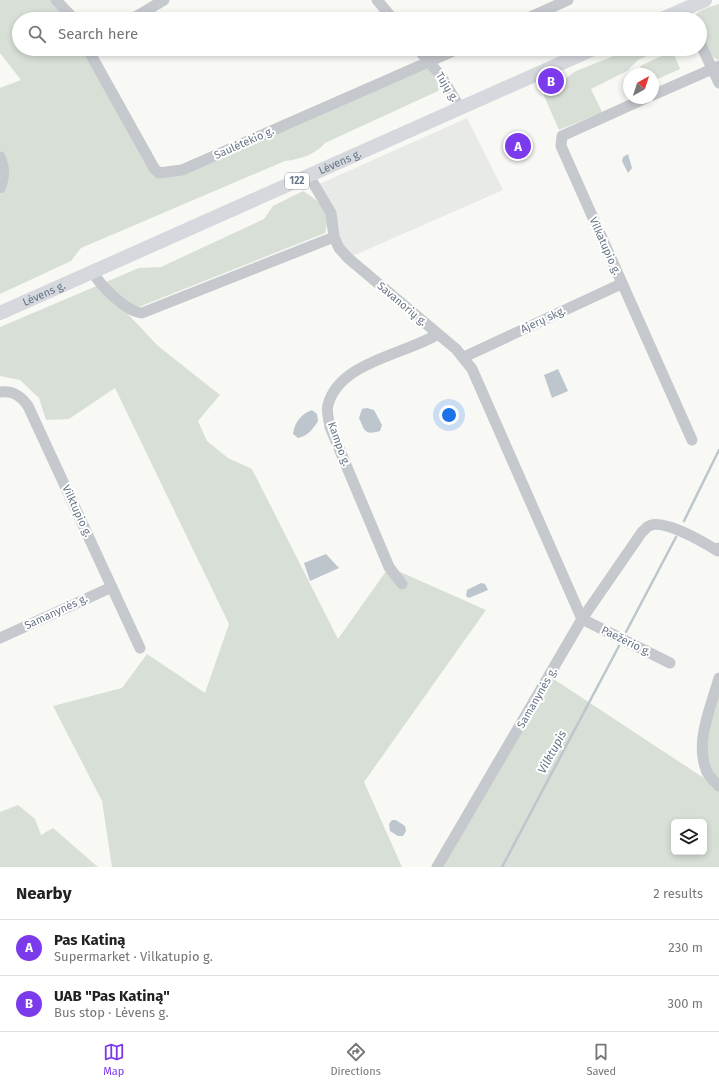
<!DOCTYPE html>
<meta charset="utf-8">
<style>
:root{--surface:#fff;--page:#f2f2f2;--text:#222;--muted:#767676;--line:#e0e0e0;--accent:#7c3aed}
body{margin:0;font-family:"Fira Sans",sans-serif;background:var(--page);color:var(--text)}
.controls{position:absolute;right:12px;bottom:12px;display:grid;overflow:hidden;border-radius:6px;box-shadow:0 2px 6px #0003}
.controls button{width:36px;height:36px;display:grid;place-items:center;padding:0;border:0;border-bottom:1px solid var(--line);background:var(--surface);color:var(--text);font:20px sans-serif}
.compass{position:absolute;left:623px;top:68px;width:36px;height:36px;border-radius:50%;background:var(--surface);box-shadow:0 2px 6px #0003;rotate:39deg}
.you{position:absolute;left:449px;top:415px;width:14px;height:14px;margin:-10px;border:3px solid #fff;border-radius:50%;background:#1a73e8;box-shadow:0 0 0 6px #1a73e833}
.badge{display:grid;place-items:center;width:26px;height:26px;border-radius:50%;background:var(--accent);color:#fff;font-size:13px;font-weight:700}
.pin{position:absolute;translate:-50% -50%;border:2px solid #fff;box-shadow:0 1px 4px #0006}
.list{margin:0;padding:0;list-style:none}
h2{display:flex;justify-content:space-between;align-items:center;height:52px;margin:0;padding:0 16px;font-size:17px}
h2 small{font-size:13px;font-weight:400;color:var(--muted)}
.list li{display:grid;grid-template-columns:26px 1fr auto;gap:12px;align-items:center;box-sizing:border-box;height:56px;padding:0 16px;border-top:1px solid var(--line)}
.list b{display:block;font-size:15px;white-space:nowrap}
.list p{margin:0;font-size:13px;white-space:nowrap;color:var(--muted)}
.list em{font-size:13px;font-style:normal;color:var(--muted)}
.icon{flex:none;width:22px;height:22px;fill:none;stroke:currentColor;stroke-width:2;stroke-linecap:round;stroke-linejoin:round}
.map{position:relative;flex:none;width:719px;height:867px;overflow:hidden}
.search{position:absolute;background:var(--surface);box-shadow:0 2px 6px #0003;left:12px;right:12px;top:12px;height:44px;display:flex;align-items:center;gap:10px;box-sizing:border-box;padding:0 14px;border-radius:22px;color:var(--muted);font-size:15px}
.sheet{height:164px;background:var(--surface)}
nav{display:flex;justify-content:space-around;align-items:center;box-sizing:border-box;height:56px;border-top:1px solid var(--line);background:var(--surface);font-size:11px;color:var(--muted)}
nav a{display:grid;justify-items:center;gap:2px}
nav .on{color:var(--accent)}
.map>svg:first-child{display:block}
.built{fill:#e8eae8}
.green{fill:#d8dfd6;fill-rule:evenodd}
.water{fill:#bdc6cc}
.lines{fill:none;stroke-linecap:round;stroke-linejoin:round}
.stream{stroke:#bdc6cc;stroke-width:2.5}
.minor{stroke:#c5c8cc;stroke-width:11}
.major{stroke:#d5d8dd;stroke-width:14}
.labels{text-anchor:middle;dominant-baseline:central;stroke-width:4;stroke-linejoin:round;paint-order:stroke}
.shield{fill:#fff;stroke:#959eaa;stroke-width:1}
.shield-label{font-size:10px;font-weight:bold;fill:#677486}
.street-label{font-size:11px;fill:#677486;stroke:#fff}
.water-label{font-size:12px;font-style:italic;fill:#637682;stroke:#fff}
</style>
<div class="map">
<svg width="719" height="867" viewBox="0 0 719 867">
<rect width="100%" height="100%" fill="#f8f8f5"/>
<path class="built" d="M467 118 503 190 348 258 315 186Z"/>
<path class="green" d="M0 0H56L74 19H19V49H91L154 168 167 173 430 62 439 88 438 91 325 143C315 155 300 159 285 161L81 248 71 261 0 294V195L5 187 0 152V88L21 80 0 53Z
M719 4V59L718 60C704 53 700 33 700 19H694C696 9 711 7 719 4Z
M631 49H663L638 60 627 71 591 89 602 112 559 130 542 91 556 85 576 71Z
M673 51 680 69 653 81V74H644L640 66Z
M303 191C320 202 332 211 325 233L126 312 158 346 220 395 198 421 207 441 228 458 252 469 338 639 389 567 486 610 364 782 402 867H112L102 801 53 706 122 688 147 654 205 693 229 624 115 388 69 419 46 420 39 398 20 380 0 376V327L139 268 161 267 264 219 273 206Z
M549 676 719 788V867H437ZM674 822H704V852H674Z
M719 678V786L707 773 703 736Z
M18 805 35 819 41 835 53 828 98 867H0V812Z"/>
<path class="water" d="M628 154 632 168 628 173 622 161 623 157Z
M558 369 568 391 552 398 544 375Z
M367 408 374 410 382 425 380 431C365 435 365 432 359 418L362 409Z
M312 410 317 414 318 421C313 429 308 436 298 438L293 434C294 423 302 413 312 410Z
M326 554 339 568 310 581 304 563Z
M481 583 485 584 488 590 469 598 466 596 467 590Z
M392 820H396L405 826 406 831 403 836H398L390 831 389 824Z"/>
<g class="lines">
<path class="stream" d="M684 521 719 450
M626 632 676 537
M502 867 619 646"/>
<path class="minor" d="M56 0 74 19
M377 0 393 19
M132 19 164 0
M526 19 568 0
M700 43 719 83
M91 49V55L154 168 159 173 182 170 458 49
M418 49 441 76 460 108
M653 95 719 66
M646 98 562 136 561 146 692 440
M0 157C5 168 5 177 0 188
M309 176 331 213 334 237
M93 272C100 286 127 312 142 313L334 237 339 248 348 258 456 349 472 369 582 619 670 663
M464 357 621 284
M0 392C13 390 21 396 28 406L140 648
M402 584 389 567 330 427C329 420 326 411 328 405 339 362 404 355 438 334
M0 638 112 587
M719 678C711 707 694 743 707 772 709 777 715 782 719 786
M437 867 582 619 642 532C644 531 646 527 649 526 663 518 705 543 718 551L719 548"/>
<g class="major">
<path d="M662 19 705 0"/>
<path id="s1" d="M0 313 593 49"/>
</g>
</g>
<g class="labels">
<rect class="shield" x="285" y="173" width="24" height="16" rx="3"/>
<g class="shield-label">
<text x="297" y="181">122</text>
</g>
<g class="street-label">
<text transform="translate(447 87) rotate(58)">Tujų g.</text>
<text transform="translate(244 143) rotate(-24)">Saulėtekio g.</text>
<text stroke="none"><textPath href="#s1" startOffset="372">Lėvens g.</textPath></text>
<text transform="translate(605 246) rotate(66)">Vilkatupio g.</text>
<text stroke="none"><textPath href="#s1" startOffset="48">Lėvens g.</textPath></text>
<text transform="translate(402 304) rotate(40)">Savanorių g.</text>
<text transform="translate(543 320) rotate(-25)">Ajerų skg.</text>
<text transform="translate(339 444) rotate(70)">Kampo g.</text>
<text transform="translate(77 511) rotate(65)">Vilktupio g.</text>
<text transform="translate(56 612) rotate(-25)">Samanynės g.</text>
<text transform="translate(626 641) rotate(26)">Paežerio g.</text>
<text transform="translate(537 698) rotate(-60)">Samanynės g.</text>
</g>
<g class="water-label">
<text transform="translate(552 752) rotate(-62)">Vilktupis</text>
</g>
</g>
</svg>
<div class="controls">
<button><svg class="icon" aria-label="layers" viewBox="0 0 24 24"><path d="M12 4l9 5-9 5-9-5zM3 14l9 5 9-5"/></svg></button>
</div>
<svg class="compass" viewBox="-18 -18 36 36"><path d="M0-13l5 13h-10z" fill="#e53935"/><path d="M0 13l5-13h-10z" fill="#767676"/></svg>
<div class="you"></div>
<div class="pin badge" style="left:518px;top:146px">A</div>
<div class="pin badge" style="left:551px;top:81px">B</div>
<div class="search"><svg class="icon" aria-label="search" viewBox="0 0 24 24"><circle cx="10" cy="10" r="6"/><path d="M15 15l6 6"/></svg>Search here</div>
</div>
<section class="sheet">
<h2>Nearby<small>2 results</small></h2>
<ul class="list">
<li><span class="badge">A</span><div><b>Pas Katiną</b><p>Supermarket · Vilkatupio g.</p></div><em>230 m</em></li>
<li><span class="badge">B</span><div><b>UAB &quot;Pas Katiną&quot;</b><p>Bus stop · Lėvens g.</p></div><em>300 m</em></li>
</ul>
</section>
<nav>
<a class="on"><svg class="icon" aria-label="map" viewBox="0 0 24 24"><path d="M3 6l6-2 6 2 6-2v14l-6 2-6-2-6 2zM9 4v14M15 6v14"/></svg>Map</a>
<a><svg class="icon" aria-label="directions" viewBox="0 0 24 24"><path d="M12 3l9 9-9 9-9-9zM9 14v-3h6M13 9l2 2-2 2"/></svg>Directions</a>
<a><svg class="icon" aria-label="saved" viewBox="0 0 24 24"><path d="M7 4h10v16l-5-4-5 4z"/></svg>Saved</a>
</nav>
